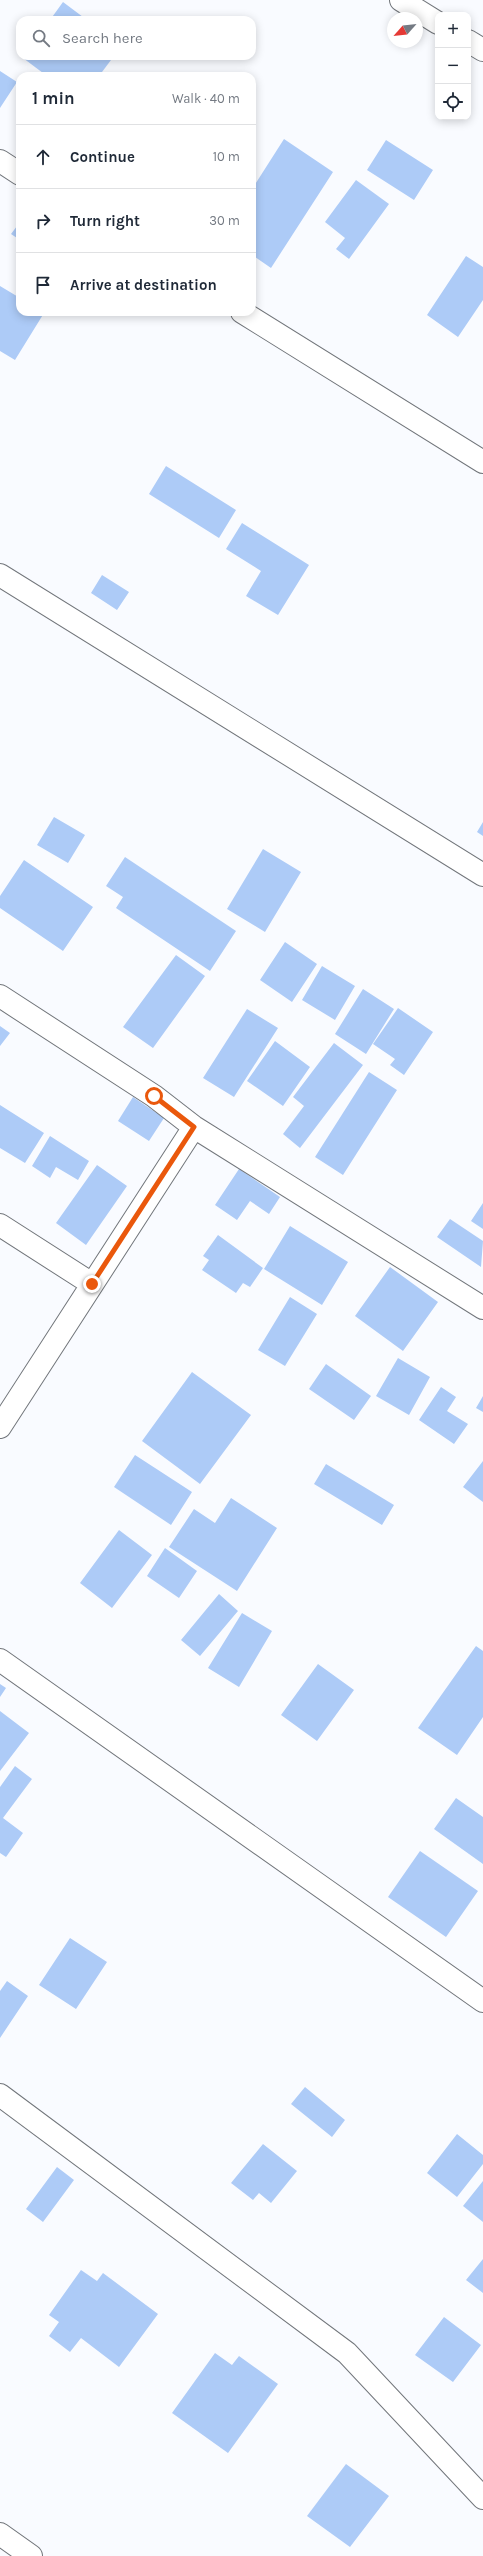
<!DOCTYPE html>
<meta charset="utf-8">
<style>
:root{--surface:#fff;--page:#f6f6f7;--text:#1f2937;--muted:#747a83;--line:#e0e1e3}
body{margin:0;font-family:Karla,sans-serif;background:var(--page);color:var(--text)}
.controls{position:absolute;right:12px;top:12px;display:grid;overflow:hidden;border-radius:8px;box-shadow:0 2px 10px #0003}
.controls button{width:36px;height:36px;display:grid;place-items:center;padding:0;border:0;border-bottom:1px solid var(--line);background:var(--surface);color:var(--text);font:20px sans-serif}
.compass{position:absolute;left:387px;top:12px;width:36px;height:36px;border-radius:50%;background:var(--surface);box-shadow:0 2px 10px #0003;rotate:243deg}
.stop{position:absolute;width:12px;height:12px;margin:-9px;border:3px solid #ea580c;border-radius:50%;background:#fff}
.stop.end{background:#ea580c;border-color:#fff;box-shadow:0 1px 4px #0008}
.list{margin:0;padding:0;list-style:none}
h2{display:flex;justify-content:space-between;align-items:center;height:52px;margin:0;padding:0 16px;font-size:17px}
h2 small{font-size:13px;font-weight:400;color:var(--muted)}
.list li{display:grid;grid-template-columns:26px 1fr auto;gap:12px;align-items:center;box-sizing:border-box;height:64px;padding:0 16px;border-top:1px solid var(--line)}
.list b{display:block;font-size:15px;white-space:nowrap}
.list em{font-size:13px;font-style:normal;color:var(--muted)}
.icon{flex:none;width:22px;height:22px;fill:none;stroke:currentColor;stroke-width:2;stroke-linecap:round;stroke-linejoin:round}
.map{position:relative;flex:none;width:483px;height:2556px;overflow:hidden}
.search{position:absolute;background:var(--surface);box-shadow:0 2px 10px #0003;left:16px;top:16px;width:240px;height:44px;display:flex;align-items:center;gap:10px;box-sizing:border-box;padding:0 14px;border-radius:12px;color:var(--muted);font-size:15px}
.panel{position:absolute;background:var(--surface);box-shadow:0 2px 10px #0003;left:16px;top:72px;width:240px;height:244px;border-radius:12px}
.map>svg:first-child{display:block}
.building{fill:#adcbf7}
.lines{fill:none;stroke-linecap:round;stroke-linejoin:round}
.minor-casing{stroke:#72767b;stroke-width:24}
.minor{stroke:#fff;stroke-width:22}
.route{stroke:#ea580c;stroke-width:5}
</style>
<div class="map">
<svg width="483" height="2556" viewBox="0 0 483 2556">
<rect width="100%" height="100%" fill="#f9fbff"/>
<path class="building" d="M63 2 87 20H50Z
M24 56H114L99 76H47L23 58Z
M0 71 17 82 0 108Z
M284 139 333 172 271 268 252 255V189Z
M386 140 433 170 414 200 367 170Z
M356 180 389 204 349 259 336 249 345 238 325 222Z
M20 222V240L11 234Z
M466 256 483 267V300L458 337 427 315Z
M0 286 20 298V312L44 313 15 360 0 351Z
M166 466 236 510 219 538 149 494Z
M242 523 309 565 278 615 246 596 261 571 226 549Z
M102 575 129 592 117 610 91 593Z
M54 817 85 835 68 863 37 845Z
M483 822V836L477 832Z
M263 849 301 872 265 932 227 909Z
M125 857 236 931 210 971 116 908 123 897 106 886Z
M24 860 93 907 63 951 0 908V896Z
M285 942 317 964 292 1002 260 980Z
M176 955 205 976 153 1048 123 1027Z
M322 966 355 986 335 1020 302 1000Z
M363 989 394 1009 366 1054 335 1034Z
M398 1008 433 1032 404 1075 390 1065 395 1059 373 1044Z
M247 1009 278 1028 234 1097 203 1078Z
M0 1026 10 1033 0 1046Z
M275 1041 310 1067 283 1106 247 1081Z
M334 1043 363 1065 300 1148 283 1134 304 1106 293 1097Z
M369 1072 397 1090 343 1175 315 1157Z
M133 1097 164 1118 149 1141 118 1121Z
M0 1105 44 1133 25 1163 0 1148Z
M50 1136 89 1161 78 1180 56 1167 50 1178 32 1166Z
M97 1165 127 1186 86 1245 56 1223Z
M239 1169 280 1197 269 1214 250 1201 237 1220 215 1205Z
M483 1203V1229L471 1221Z
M450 1219 483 1241 481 1267 437 1237Z
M290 1226 348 1262 322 1305 264 1269Z
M218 1235 263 1268 250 1287 243 1283 236 1293 202 1270 209 1260 203 1256Z
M390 1267 438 1302 403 1351 355 1316Z
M290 1297 317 1314 285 1366 258 1350Z
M398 1358 430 1377 409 1415 376 1396Z
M326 1364 371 1396 354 1420 309 1389Z
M192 1372 251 1415 200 1484 142 1441Z
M441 1387 456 1397 447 1411 468 1424 454 1444 419 1420Z
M483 1396V1412L476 1408Z
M135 1455 192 1492 171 1525 114 1487Z
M483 1461V1502L463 1487Z
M326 1464 394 1505 382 1525 314 1484Z
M231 1498 277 1528 237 1591 169 1547 194 1509 215 1523Z
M119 1530 152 1555 112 1608 80 1583Z
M165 1548 197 1571 179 1598 147 1576Z
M219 1594 238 1611 200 1656 181 1640Z
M242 1613 272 1631 239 1687 208 1668Z
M476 1646 483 1651V1717L457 1755 418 1728Z
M318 1664 354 1690 317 1741 281 1715Z
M0 1684 6 1688 0 1697Z
M0 1711 29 1733 0 1771Z
M15 1766 32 1779 3 1818 23 1833 6 1857 0 1853V1787Z
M456 1798 483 1817V1864L434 1829Z
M420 1851 478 1891 446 1937 388 1897Z
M70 1938 107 1962 76 2009 39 1985Z
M7 1981 28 1996 0 2038V1991Z
M305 2087 345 2120 332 2137 291 2104Z
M457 2134 483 2155V2164L457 2197 427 2173Z
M263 2144 297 2171 271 2203 259 2193 253 2200 231 2183Z
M57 2167 74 2180 43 2222 26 2209Z
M483 2181V2222L463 2206Z
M483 2259V2293L466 2280Z
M81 2270 97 2281 103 2273 158 2314 119 2367 81 2338 70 2352 49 2336 59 2322 49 2315Z
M444 2317 481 2345 453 2382 415 2355Z
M215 2353 232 2365 239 2356 278 2384 228 2453 172 2413Z
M346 2464 389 2496 350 2547 307 2516Z"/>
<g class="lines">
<defs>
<path id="minor" d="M401 0 438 23
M468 41 483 50
M0 161 20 174
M242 312 483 462
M0 575 483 875
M0 996 154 1096 194 1127 483 1308
M0 1225 92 1284
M0 1427 194 1127
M0 1660 483 2001
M0 2095 347 2353 483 2498
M0 2534 31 2556"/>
</defs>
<use href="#minor" class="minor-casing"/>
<use href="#minor" class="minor"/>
</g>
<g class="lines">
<path class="route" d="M92 1284 194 1127 154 1096"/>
</g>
</svg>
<div class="controls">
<button>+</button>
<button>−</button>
<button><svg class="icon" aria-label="locate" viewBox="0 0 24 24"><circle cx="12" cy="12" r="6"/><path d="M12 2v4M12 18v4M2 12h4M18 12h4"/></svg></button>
</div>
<svg class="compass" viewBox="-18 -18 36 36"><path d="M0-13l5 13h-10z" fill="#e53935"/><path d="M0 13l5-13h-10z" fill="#747a83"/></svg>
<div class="stop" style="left:154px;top:1096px"></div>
<div class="stop end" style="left:92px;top:1284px"></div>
<div class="search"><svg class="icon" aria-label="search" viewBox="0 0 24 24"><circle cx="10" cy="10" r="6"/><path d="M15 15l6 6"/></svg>Search here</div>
<section class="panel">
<h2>1 min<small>Walk · 40 m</small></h2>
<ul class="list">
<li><svg class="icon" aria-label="ahead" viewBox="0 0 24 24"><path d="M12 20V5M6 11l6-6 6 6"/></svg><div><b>Continue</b></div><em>10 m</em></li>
<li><svg class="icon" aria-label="right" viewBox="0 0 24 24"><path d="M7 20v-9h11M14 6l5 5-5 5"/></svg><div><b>Turn right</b></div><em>30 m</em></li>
<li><svg class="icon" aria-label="arrive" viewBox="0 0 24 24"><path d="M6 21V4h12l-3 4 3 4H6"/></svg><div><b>Arrive at destination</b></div></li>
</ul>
</section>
</div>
